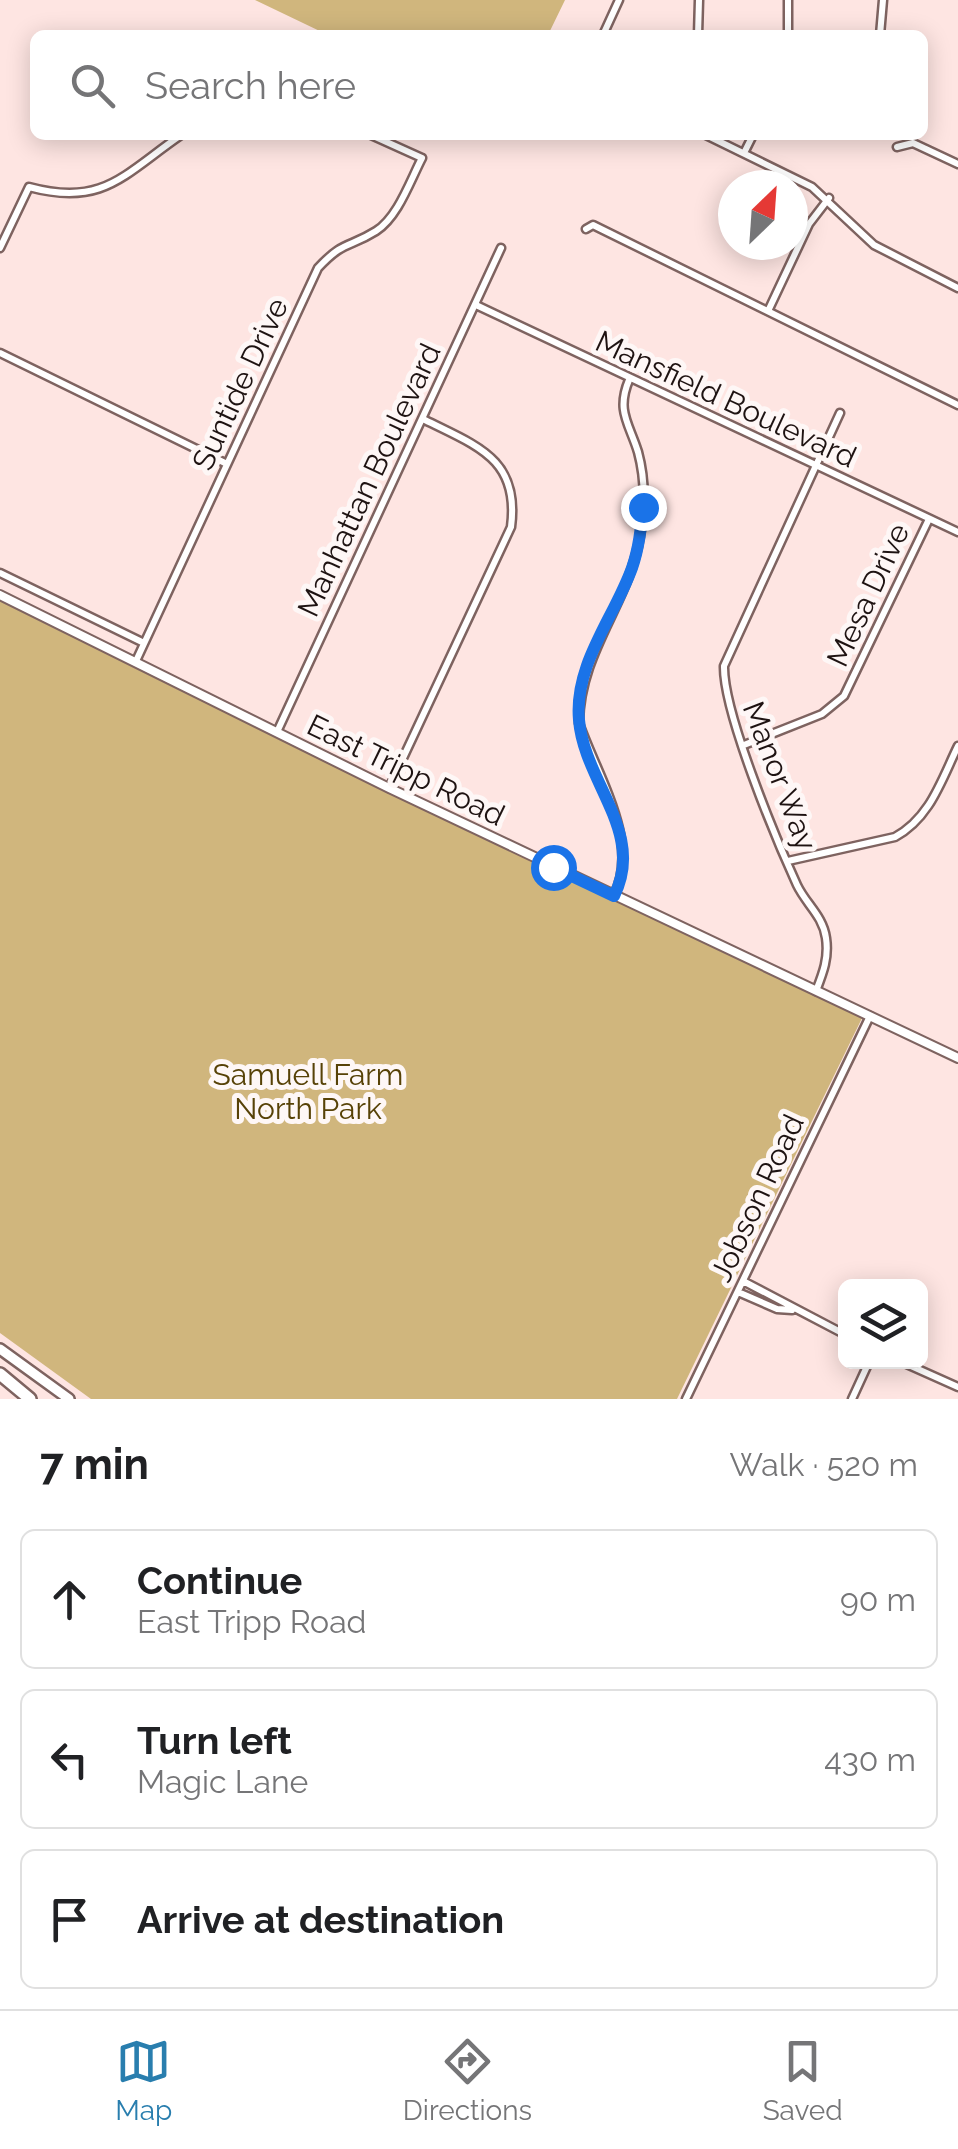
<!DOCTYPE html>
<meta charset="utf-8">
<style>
:root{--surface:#fff;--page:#f6f6f6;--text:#202124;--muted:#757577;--line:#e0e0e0;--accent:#297eae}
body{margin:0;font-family:Raleway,sans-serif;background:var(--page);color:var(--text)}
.controls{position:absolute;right:30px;bottom:30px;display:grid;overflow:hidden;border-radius:15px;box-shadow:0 5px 25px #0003}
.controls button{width:90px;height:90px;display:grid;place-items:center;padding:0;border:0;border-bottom:2px solid var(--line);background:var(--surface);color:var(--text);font:50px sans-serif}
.compass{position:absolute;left:718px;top:170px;width:90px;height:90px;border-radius:50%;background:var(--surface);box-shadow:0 5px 25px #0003;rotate:25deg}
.stop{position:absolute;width:30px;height:30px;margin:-22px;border:8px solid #1a73e8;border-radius:50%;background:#fff}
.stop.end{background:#1a73e8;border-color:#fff;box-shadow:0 2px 10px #0008}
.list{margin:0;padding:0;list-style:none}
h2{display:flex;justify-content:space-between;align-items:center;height:130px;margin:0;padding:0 40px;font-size:42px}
h2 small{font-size:32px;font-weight:400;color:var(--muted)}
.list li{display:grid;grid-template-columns:65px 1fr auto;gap:30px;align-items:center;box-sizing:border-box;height:140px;margin:0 20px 20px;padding:0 20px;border:2px solid var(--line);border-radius:15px}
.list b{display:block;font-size:38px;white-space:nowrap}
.list p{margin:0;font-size:32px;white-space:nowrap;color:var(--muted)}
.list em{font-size:32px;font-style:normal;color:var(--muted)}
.icon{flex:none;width:55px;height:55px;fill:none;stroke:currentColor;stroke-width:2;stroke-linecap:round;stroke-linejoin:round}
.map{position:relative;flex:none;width:958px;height:1399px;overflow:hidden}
.search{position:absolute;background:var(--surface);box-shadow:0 5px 25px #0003;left:30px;right:30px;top:30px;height:110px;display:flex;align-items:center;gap:25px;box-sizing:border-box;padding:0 35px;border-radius:15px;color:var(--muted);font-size:38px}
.sheet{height:610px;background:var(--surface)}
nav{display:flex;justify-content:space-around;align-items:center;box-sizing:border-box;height:140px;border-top:2px solid var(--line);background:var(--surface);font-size:28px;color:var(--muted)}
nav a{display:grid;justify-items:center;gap:5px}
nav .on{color:var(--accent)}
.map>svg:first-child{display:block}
.green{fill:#d0b67d}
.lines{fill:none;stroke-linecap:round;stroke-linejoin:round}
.minor-casing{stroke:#7e6360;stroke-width:11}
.tertiary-casing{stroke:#7e6360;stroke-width:12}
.secondary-casing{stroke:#7e6360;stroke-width:14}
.motorway-casing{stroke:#7e6360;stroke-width:16}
.minor{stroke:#fff;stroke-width:6}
.tertiary{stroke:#fff;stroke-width:8}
.secondary{stroke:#fff;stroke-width:9}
.motorway{stroke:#fff;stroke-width:11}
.route{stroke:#1a73e8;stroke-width:12}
.labels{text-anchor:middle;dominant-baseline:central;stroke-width:10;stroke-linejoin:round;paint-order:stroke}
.street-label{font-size:30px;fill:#1e1312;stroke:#fef7f6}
.park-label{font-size:30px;fill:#574207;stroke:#fef7f6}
</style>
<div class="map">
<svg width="958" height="1399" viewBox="0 0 958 1399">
<rect width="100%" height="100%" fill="#fee5e2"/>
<path class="green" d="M255 0H565L548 35H328Z
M0 599 274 736 863 1016 677 1399H91L0 1333Z"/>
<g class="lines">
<defs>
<path id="minor" d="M603 35 619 0
M698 35 699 0
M788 35V0
M880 35 883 0
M706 135 812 187 874 245 958 288
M897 147 913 143 958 164
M744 153 753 135
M586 229 593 225 958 405
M0 248 29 187C103 207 123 175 181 135
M476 305 958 532
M769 309 809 224 829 198
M0 353 227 464
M0 573 144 643
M136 661 318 268C344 240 349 248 376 231 398 217 410 181 422 158L371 135
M277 732 501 248
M744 745 822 714 844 696 929 519
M389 788 511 527C520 459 477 446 425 420
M788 861 895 837C930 818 941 781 958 746
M614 895C641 842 597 775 579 723 580 651 629 604 640 536 645 509 645 478 638 452 629 423 616 411 629 380
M816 991C823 973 829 958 826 938 823 916 806 904 797 885 776 839 723 712 724 666L840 413
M743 1281 846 1335
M738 1292 777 1309 792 1310
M902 1362 958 1387
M686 1399 870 1016
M852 1399 869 1362"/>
<path id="tertiary" d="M0 595 389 788 958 1058"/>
<path id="secondary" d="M0 1349 69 1399"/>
<path id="motorway" d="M0 1374 30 1399"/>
</defs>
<use href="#minor" class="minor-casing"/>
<use href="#tertiary" class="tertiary-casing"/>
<use href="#secondary" class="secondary-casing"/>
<use href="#motorway" class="motorway-casing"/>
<use href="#minor" class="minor"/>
<use href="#tertiary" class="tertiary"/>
<use href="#secondary" class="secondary"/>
<use href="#motorway" class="motorway"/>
</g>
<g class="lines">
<path class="route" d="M553 867 614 896C646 833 584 782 579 720 574 664 614 618 632 568 639 548 641 528 643 507"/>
</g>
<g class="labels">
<g class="street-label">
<text transform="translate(240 384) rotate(-65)">Suntide Drive</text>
<text transform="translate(726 399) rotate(25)">Mansfield Boulevard</text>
<text transform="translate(369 480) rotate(-65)">Manhattan Boulevard</text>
<text transform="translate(868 595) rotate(-65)">Mesa Drive</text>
<text transform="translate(406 770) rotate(26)">East Tripp Road</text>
<text transform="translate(780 776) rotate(69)">Manor Way</text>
<text transform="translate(757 1198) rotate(-65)">Jobson Road</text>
</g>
<g class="park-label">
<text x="308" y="1074">Samuell Farm<tspan x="308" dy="34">North Park</tspan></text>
</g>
</g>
</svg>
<div class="controls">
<button><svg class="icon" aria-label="layers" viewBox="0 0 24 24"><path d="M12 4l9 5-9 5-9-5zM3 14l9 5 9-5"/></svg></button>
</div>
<svg class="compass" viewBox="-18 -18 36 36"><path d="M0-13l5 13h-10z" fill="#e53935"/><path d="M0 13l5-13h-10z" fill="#757577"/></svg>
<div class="stop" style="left:553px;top:867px"></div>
<div class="stop end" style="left:643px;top:507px"></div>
<div class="search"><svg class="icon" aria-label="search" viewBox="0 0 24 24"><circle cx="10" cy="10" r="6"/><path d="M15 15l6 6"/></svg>Search here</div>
</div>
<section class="sheet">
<h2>7 min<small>Walk · 520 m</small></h2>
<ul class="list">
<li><svg class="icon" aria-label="ahead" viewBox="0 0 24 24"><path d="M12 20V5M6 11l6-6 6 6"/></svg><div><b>Continue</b><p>East Tripp Road</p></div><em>90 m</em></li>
<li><svg class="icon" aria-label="left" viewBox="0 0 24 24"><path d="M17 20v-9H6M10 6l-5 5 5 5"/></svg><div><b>Turn left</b><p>Magic Lane</p></div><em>430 m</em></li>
<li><svg class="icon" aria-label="arrive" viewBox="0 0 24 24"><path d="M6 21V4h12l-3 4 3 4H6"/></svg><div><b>Arrive at destination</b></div></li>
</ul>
</section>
<nav>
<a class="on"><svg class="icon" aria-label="map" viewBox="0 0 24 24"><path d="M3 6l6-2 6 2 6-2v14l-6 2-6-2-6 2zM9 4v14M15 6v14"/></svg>Map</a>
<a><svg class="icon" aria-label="directions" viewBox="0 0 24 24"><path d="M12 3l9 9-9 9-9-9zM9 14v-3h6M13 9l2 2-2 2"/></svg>Directions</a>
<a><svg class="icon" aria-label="saved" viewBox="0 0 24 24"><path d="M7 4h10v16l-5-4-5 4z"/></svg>Saved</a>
</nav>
